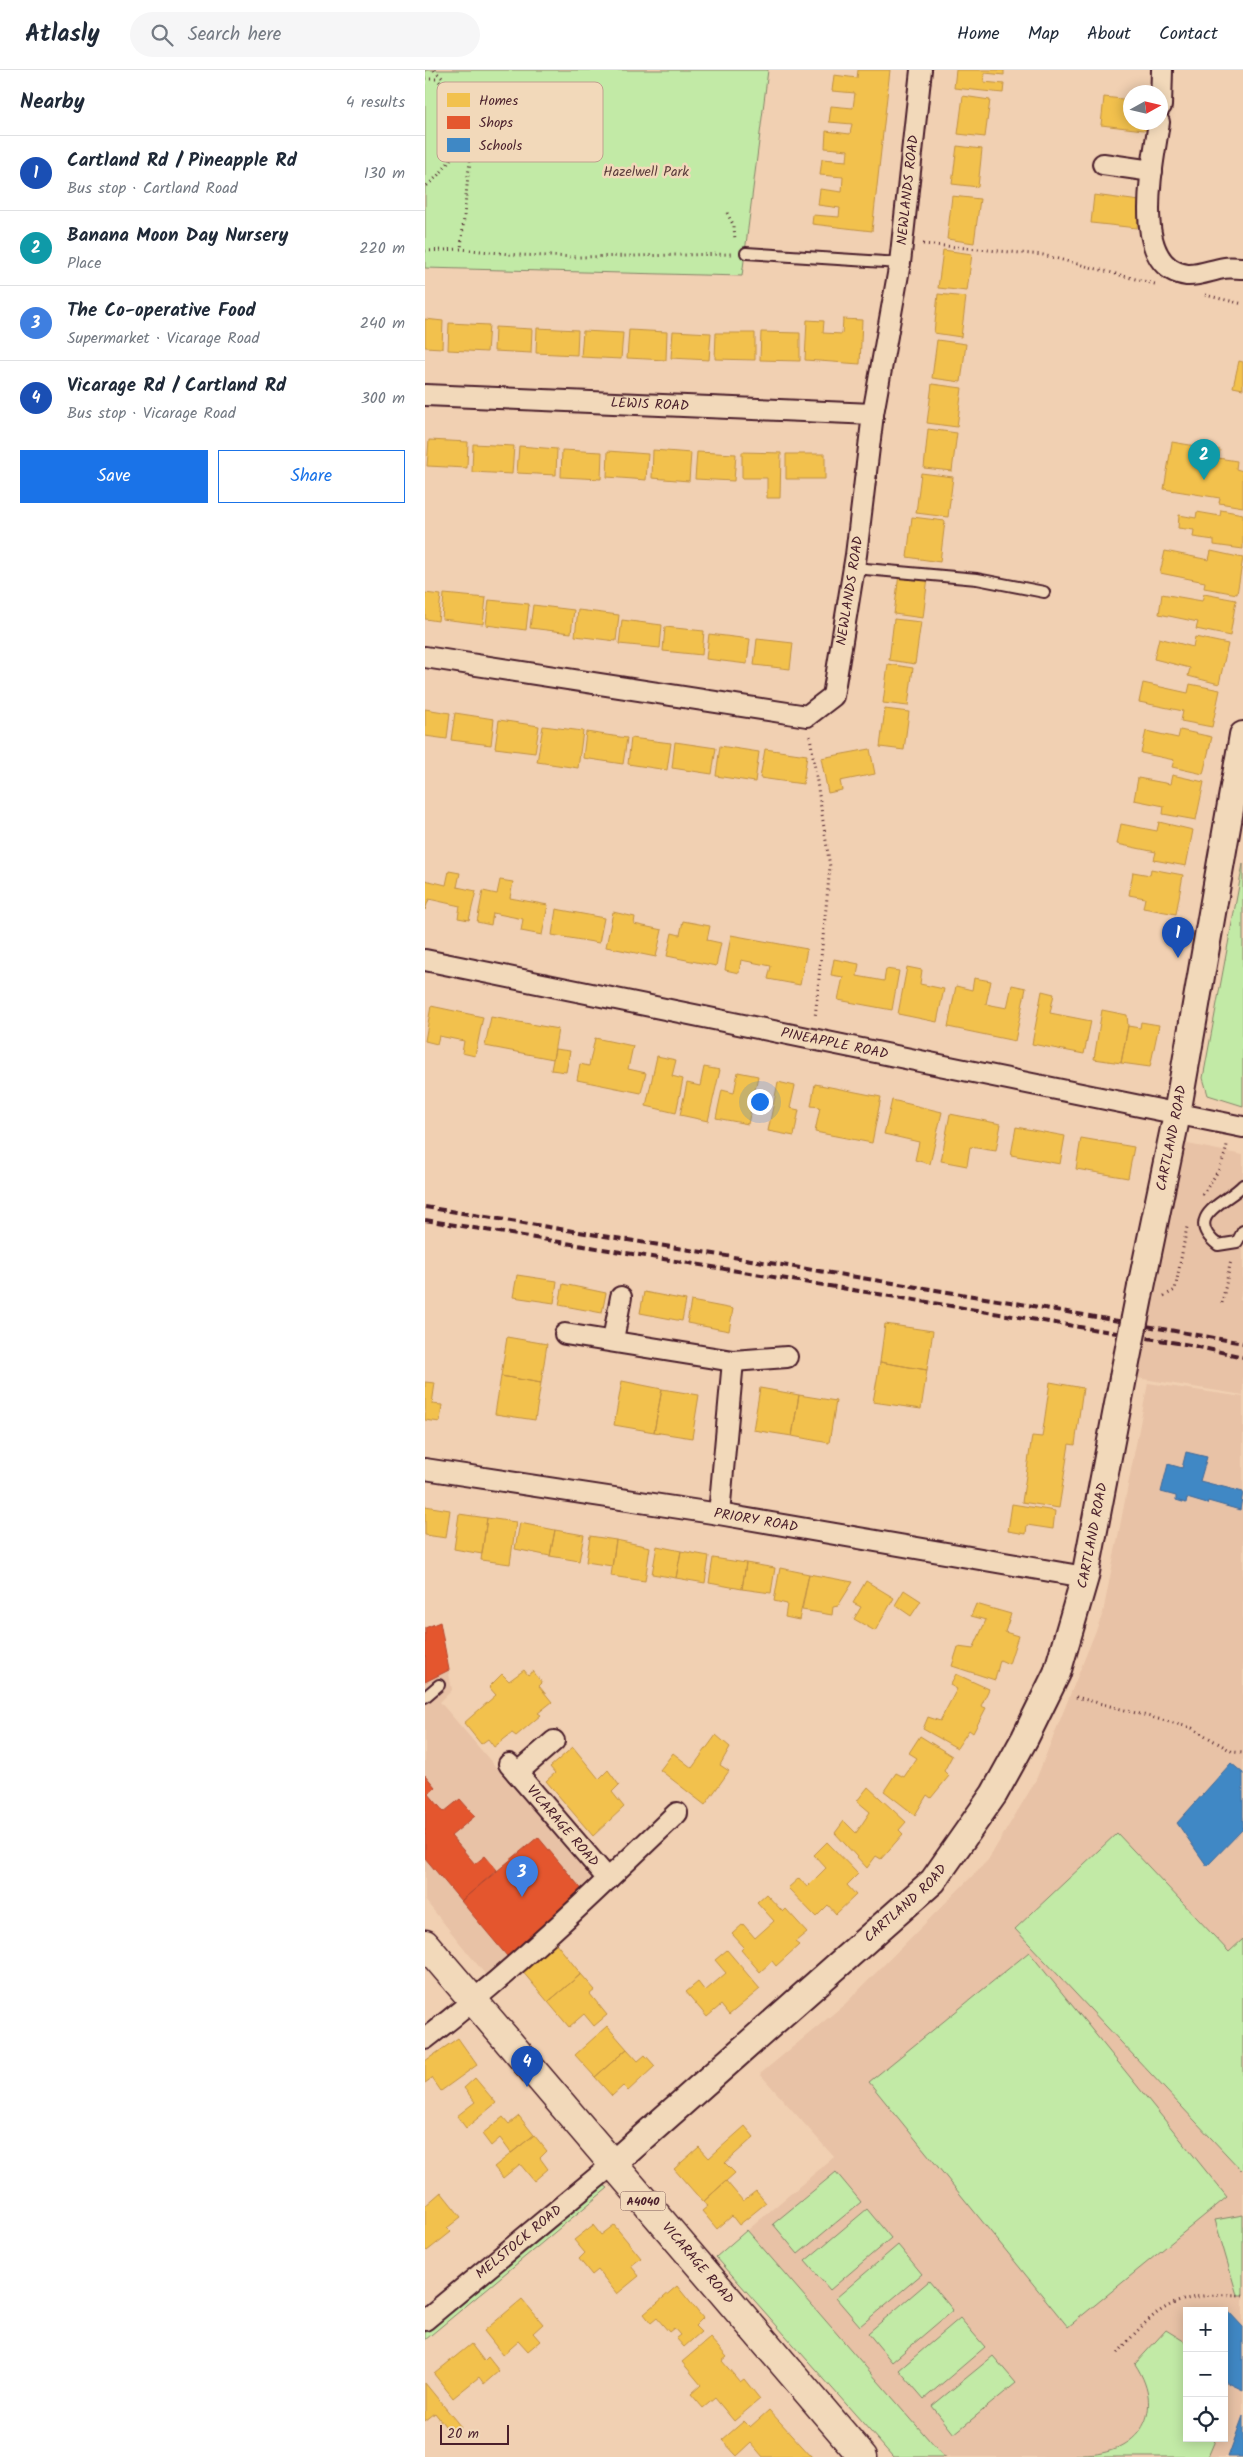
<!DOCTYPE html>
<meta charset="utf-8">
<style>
:root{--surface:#fff;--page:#f6f6f7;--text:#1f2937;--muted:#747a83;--line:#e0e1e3;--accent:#1a73e8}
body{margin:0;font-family:Kalam,sans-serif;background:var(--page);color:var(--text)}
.controls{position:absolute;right:15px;bottom:15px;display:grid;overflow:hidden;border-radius:0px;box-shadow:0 2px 12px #0003}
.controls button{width:45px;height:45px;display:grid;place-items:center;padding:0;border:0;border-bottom:1px solid var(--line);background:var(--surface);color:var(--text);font:25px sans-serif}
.compass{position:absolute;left:698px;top:15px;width:45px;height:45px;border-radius:50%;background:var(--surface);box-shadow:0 2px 12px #0003;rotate:82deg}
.scale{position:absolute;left:15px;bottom:12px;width:69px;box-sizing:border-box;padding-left:5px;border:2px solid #4a1f2b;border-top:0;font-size:14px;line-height:18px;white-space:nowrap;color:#4a1f2b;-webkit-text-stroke:4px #f2d9ba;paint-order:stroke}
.you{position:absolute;left:334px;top:1031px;width:18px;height:18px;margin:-12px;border:4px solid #fff;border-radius:50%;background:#1a73e8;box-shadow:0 0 0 8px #1a73e833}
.badge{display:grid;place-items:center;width:32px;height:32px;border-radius:50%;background:var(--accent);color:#fff;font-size:16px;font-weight:700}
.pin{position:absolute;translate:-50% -41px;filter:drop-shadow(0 1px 2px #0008)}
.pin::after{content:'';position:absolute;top:26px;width:18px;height:15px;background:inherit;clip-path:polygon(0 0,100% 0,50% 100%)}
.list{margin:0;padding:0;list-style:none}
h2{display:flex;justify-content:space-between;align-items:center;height:65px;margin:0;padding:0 20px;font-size:21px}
h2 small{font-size:16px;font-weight:400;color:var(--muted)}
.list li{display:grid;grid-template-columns:32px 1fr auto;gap:15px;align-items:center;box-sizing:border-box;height:75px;padding:0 20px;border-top:1px solid var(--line)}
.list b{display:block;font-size:19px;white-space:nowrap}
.list p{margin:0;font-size:16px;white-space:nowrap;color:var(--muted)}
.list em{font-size:16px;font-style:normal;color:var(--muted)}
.actions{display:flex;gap:10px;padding:15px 20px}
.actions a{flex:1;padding:11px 0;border:1px solid var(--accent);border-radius:0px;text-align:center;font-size:18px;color:var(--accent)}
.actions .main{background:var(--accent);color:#fff}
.icon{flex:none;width:28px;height:28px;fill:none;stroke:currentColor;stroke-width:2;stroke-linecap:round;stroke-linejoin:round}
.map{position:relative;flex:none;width:818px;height:2387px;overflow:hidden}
header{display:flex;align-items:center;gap:30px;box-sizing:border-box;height:70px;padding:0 25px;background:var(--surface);border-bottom:1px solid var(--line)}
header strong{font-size:24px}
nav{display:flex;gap:28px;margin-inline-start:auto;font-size:18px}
.search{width:350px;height:45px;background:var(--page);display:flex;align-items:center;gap:12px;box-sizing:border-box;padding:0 18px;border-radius:28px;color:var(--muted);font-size:19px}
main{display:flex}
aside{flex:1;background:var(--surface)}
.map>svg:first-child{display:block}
.built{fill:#e8c2a6;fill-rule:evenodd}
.green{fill:#c2eaa6;stroke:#868468}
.homes{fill:#f2c14e;stroke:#c09044}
.shops{fill:#e4572e;stroke:#b6462d}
.schools{fill:#3f88c5;stroke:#426897}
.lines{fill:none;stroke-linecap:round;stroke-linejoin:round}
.service-casing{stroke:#4a1f2b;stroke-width:14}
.minor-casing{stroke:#4a1f2b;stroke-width:24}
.tertiary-casing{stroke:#4a1f2b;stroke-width:30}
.primary-casing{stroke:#4a1f2b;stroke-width:31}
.path{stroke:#4a1f2b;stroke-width:3;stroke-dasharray:1 4;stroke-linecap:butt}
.service{stroke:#f2d9ba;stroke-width:10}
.minor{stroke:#f2d9ba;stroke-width:20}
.tertiary{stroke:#f2d9ba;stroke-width:26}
.primary{stroke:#f2d9ba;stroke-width:28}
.rail{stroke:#4a1f2b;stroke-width:4;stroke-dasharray:8 4;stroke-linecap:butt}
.tertiary-bridge-casing{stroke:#4a1f2b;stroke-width:30;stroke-linecap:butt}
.tertiary-bridge{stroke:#f2d9ba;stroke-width:26}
.labels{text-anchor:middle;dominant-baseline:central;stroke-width:5;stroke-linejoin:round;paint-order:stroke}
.shield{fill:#f2d9ba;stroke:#7c5756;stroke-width:1}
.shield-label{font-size:12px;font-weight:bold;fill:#4a1f2b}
.park-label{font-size:14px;fill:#5c3d3d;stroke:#f2d9ba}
.street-label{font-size:14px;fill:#4a1f2b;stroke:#f2d9ba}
.key{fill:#f2d9ba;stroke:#c0a18f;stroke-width:1}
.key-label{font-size:14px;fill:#4a1f2b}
</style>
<header>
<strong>Atlasly</strong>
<div class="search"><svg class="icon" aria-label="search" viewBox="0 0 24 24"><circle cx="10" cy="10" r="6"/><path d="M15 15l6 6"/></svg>Search here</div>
<nav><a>Home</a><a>Map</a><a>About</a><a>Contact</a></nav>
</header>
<main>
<aside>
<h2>Nearby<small>4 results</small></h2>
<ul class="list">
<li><span class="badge" style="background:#1a4fb4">1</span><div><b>Cartland Rd / Pineapple Rd</b><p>Bus stop · Cartland Road</p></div><em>130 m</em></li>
<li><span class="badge" style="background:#0f9aa8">2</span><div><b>Banana Moon Day Nursery</b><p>Place</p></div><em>220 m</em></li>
<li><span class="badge" style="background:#3f7fe0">3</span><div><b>The Co-operative Food</b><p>Supermarket · Vicarage Road</p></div><em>240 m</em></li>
<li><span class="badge" style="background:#1a4fb4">4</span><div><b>Vicarage Rd / Cartland Rd</b><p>Bus stop · Vicarage Road</p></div><em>300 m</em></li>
</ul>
<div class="actions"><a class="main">Save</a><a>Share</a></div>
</aside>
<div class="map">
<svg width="818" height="2387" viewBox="0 0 818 2387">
<rect width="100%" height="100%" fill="#f1d0b2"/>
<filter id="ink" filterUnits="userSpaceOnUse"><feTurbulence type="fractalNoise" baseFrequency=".02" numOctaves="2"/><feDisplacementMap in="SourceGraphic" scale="10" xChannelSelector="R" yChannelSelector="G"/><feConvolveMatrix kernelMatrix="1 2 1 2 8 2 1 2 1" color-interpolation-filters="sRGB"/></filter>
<g filter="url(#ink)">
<path class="built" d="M758 1073 818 1085V1213L815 1230 818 1231V1325L712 1308Z
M723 1313 818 1327V2387H468L291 2187 409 2087 335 2004 420 1934 563 1790 610 1712 678 1543ZM762 2241H799V2368H762Z
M15 1552 27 1620 15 1632 166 1808 82 1886 60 1904 0 1830V1558Z"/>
<path class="green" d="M0 0H343L317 206 0 198Z
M818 794V1036L783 1025 778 1008Z
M692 1763 804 1882 818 1869V2098L816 2100 590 1859Z
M604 1882 802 2127 643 2257 444 2012Z
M411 2102 436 2132 373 2184 348 2154Z
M176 2113 183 2118 0 2270V2263Z
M442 2139 466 2168 405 2220 380 2191Z
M818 2145V2225H812L790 2150Z
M322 2160 518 2386 521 2387H468L291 2187Z
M473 2175 497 2204 435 2256 411 2228Z
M504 2211 528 2240 467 2292 443 2263Z
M535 2248 560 2277 499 2329 474 2300Z
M741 2260 762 2273V2368H791L783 2387H649L652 2385C710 2387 744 2346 710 2294Z
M568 2286 591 2313 529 2364 507 2336Z"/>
<path class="homes" d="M433 0H465L447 161 387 154 388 145 414 147 415 138 393 135 395 119 417 122 418 107 395 105 397 89 422 91 423 80 400 78 401 61 425 64 427 54 404 52 406 36 428 38 430 23 407 21 409 5 432 8Z
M531 0H579V5L560 3 559 12 579 14 578 23 529 18Z
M538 26 565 30 560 67 533 64Z
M679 27 706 30V52H729L727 61 676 55Z
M532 76 557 79 553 117 527 114Z
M669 125 715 131 712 158 666 153Z
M527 126 555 129 549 173 522 169Z
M518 180 547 184 542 221 513 218Z
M513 224 541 227 536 267 509 263Z
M0 249 18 251 17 278 0 277Z
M418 249 437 250 435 294 380 290 382 250 399 251 398 263 417 264Z
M24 253 64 255 62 282 23 280Z
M70 257 107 259 106 283 69 281Z
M112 258 153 260 152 285 111 283Z
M204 260 242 262 241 290 202 288Z
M158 261 198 263 196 289 156 287Z
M248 261 286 263 284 290 246 288Z
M336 262 375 263V291L335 290Z
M291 263H330V290L290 289Z
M512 270 541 274 536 312 507 308Z
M814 291 818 292V319L808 317Z
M507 314 537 318 532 357 502 353Z
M503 359 532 363 527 401 499 398Z
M4 370 43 372 42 398 2 396Z
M747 372 795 380 793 388 812 391 811 399 818 401V437L794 433 795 428 739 419Z
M48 374 89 376 87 404 47 402Z
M94 376 132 379 131 405 92 403Z
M137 380 177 382 176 409 136 407Z
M228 380 266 383 264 411 227 408Z
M183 381 223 384 221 410 182 407Z
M272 382 311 384 309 411 270 409Z
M317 382 356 383 355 428H342V408H317Z
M361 384H400V409H361Z
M496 403 528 407 523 447 491 443Z
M796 440 818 444V479L789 475V470L768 467 769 460 753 458 754 445 771 448 772 442 795 446Z
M487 447 520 451 515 492 482 487Z
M740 481 784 490 786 481 818 488 812 524 779 518 780 512 735 503Z
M474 504 503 507 498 548 469 544Z
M0 523 16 525 13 551 0 549Z
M19 524 61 528 58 554 17 549Z
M737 524 777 531 779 524 811 530 805 566 771 559 773 552 734 544Z
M64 530 104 534 101 560 61 555Z
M108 535 149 540 146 563 105 558Z
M153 540 194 545 191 571 150 566Z
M469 549 496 552 490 594 464 590Z
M197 550 237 555 235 578 194 574Z
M240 557 279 561 277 585 238 581Z
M284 564 325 569 322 594 281 589Z
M770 567 803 574 794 614 763 606 765 598 729 589 734 568 768 577Z
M332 569 368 573 365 599 329 595Z
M463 594 488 598 483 636 458 633Z
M718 613 763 623 765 614 795 620 787 657 756 651 758 641 714 632Z
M0 639 25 643 22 669 0 666Z
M460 639 484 642 479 680 455 677Z
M30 643 69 649 66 675 26 670Z
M74 650 114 656 110 683 70 678Z
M118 656 158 661 153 698 112 692Z
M755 660 787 667 778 704 747 697 749 690 716 683 721 661 753 668Z
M161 662 202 668 198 694 158 688Z
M206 668 246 673 242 700 203 694Z
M250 672 291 678 287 704 247 698Z
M295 676 334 682 330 712 291 706Z
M340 679 382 685 378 714 335 708Z
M445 679 450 704 415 711 417 720 403 723 396 688Z
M747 705 779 712 771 750 738 744 739 736 709 730 713 708 745 714Z
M734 752 768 760 761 796 729 790 731 782 692 774 696 754 732 761Z
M726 799 758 805 751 844 718 838 720 828 704 825 708 802 725 805Z
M24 801 35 803 32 817 51 821 44 850 33 848 35 836 4 829 0 840V810L21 815Z
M75 810 88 812 85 828 123 835 117 865 96 861 98 849 68 843 66 855 52 852 58 821 72 824Z
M131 839 179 848 174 873 127 865Z
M188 842 210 847 209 854 237 860 231 887 181 877Z
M258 851 285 856 282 870 296 873 291 896 242 886 247 863 255 865Z
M306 865 382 879 375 915 343 909 346 896 316 890 314 903 300 900Z
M409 889 434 894 432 906 459 911 461 899 474 901 467 940 413 930 418 907 406 905Z
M482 897 497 900 495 914 519 919 512 952 473 944Z
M549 908 566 911 561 934 582 938 587 915 601 918 590 971 523 957 531 916 547 920Z
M617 921 629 924 625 943 666 951 659 984 607 974Z
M6 936 58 947 50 986 37 983 39 971 14 966 12 974 0 971Z
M677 940 702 945 703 956 696 993 669 989Z
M66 947 133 959 128 989 60 976Z
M716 952 734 955 725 997 696 993 703 956 715 958Z
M170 968 208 976 203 999 221 1003 216 1023 152 1010 155 994 164 996Z
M130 979 145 981 141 1002 126 1000Z
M232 986 251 990 247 1006 258 1009 251 1043 221 1036Z
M279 997 295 1000 283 1051 255 1045 262 1013 275 1016Z
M313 1002 333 1006 323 1054 291 1048 297 1020 309 1023Z
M353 1012 370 1016 365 1038 374 1040 369 1066 343 1061Z
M390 1014 456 1027 447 1073 390 1062 395 1037 386 1036Z
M467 1030 517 1042 505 1094 490 1090 494 1072 459 1064Z
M525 1044 576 1054 571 1081 545 1077 542 1096 516 1091Z
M591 1057 640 1066 635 1094 586 1085Z
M656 1068 709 1077 703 1108 651 1099Z
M92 1205 132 1211 129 1233 88 1227Z
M138 1214 181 1223 177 1243 134 1235Z
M219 1222 261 1230 257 1251 215 1243Z
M266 1231 308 1239 304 1261 262 1253Z
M460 1254 508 1261 502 1300 455 1292Z
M82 1267 122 1274 116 1313 76 1306Z
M455 1292 502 1300 496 1339 448 1332Z
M76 1306 116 1313 110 1350 70 1344Z
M197 1311 237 1319 229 1362 189 1355Z
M0 1312 10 1313 7 1334 17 1335 15 1352 0 1350Z
M625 1312 658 1318 650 1375 644 1374 634 1438 597 1432 607 1366 617 1367Z
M335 1318 374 1325 367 1366 328 1360Z
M237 1319 274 1325 267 1368 229 1362Z
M374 1325 411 1331 404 1373 367 1366Z
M587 1434 630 1441 628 1459 602 1455 601 1464 583 1461Z
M0 1436 25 1440 21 1468 0 1465Z
M34 1444 62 1448 57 1484 29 1479Z
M62 1448 91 1452 85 1494 56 1490Z
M95 1453 130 1460 125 1486 90 1479Z
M130 1460 159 1465 154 1491 125 1486Z
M165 1466 191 1470 187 1496 161 1492Z
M191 1470 225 1477 220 1511 186 1506Z
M232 1476 256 1481 251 1508 227 1504Z
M256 1481 284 1486 280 1513 251 1508Z
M288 1488 321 1493 317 1519 284 1513Z
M321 1493 350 1498 346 1523 317 1519Z
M355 1498 384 1504 374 1550 360 1547 362 1534 349 1531Z
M384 1504 428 1512 413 1536 408 1537 407 1545 377 1540Z
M441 1511 469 1528 450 1561 429 1549 436 1537 428 1533Z
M479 1520 496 1531 486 1546 470 1535Z
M551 1534 586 1544 580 1562 593 1566 584 1594 575 1590 570 1610 527 1596 533 1577 548 1579 561 1550 546 1546Z
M99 1600 103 1605 108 1601 117 1613 114 1616 127 1632 113 1643 116 1645 91 1666 87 1663 69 1677 63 1669 56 1674 39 1653 71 1625 64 1617 77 1604 84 1611Z
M531 1604 564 1619 556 1636 561 1638 548 1663 544 1660 532 1678 498 1659 503 1647 515 1651 532 1619 525 1615Z
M291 1665 305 1677 295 1695 304 1701 280 1735 235 1700 248 1683 267 1698Z
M495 1666 527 1686 519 1701 524 1706 506 1728 502 1725 490 1745 459 1721 471 1703 479 1707 492 1688 484 1683Z
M148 1677 174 1709 183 1700 194 1715 187 1722 199 1737 168 1766 121 1711 130 1703 125 1697Z
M443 1717 481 1752 474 1760 478 1764 456 1789 451 1786 442 1798 410 1763 419 1751 431 1763 445 1742 432 1731Z
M402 1772 433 1804 422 1815 431 1825 411 1844 403 1835 391 1847 363 1818 374 1808 382 1817 401 1798 389 1785Z
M341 1824 358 1842 361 1839 382 1862 370 1872 374 1875 351 1896 347 1891 335 1902 316 1880 319 1877 307 1864 318 1854 330 1868 349 1851 332 1832Z
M130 1872 156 1904 123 1932 97 1901Z
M302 1880 335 1919 304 1945 296 1935 282 1947 261 1922 273 1912 280 1921 301 1903 290 1890Z
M156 1904 170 1920 165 1924 182 1945 169 1956 159 1944 144 1957 123 1932Z
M182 1956 202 1979 170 2007 150 1985Z
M33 1968 52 1995 16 2021 7 2008 0 2013V1991Z
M202 1979 213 1991 220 1985 230 1996 203 2021 198 2016 187 2026 170 2007Z
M50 2008 71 2033 41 2058 32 2046 50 2032 39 2018Z
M94 2046 109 2065 86 2083 75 2068 66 2076 57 2064 78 2047 84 2054Z
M320 2056 329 2067 300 2093 310 2103 278 2132 249 2099 274 2077 284 2088Z
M109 2065 122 2081 115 2088 123 2099 109 2111 95 2094 78 2108 69 2097Z
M301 2111 318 2131 331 2121 341 2133 314 2155 307 2146 292 2159 277 2141 283 2136 278 2132Z
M16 2122 36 2147 22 2158 26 2162 2 2181 0 2179V2136Z
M168 2155 176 2165 189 2155 216 2188 206 2196 214 2206 192 2224 173 2200 167 2205 154 2189 160 2183 149 2170Z
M252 2216 278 2248 270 2256 276 2262 259 2277 251 2268 255 2265 249 2258 244 2262 232 2248 226 2253 219 2244Z
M97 2229 118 2254 108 2263 115 2271 103 2281 94 2271 78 2285 59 2261Z
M285 2268 302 2287 297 2291 315 2312 319 2309 335 2329 309 2351 290 2328 278 2338 266 2324 276 2315 257 2292Z
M46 2274 59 2291 63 2287 74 2301 59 2314 54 2307 28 2328 9 2304Z
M0 2313 36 2357 27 2365 10 2343 0 2351Z
M344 2340 387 2387H338L326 2373 312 2386 297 2370 319 2351 325 2357Z"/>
<path class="shops" d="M15 1552 24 1600 0 1612V1558Z
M0 1705 10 1717 3 1723 19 1742 35 1729 50 1746 26 1766 50 1794 60 1786 72 1800 36 1831 0 1788Z
M113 1767 159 1822 82 1886 36 1831Z"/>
<path class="schools" d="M761 1382 782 1387 775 1411 818 1422 815 1440 783 1431 782 1434 762 1428 761 1433 751 1430V1426L736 1422 743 1394 757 1398Z
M806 1693 818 1703V1759L782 1796 752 1753Z
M803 2241 818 2257V2320L799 2311V2242Z
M818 2346V2387H803Z"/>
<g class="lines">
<defs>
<path id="service" d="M321 183 475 193
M429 498 552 509 619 522
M818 1115C803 1132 756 1146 793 1175L812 1172 818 1161
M0 1627 14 1615"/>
<g id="minor">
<path d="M736 36 737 0"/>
<path d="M734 52C729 91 703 197 762 205 773 206 787 200 799 198 805 197 812 198 818 198"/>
<path d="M678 94 727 101"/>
<path id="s1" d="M0 325 448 344"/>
<path id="s2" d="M0 587 382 646 408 626 431 485 448 344 475 193 496 0"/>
<path id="s3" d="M0 890 818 1057"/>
<path d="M140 1264 308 1291 362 1287"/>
<path d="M188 1270 196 1227"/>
<path id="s4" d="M0 1399 294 1444 660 1507"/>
<path d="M294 1444 308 1291"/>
<path id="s5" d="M84 1694 183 1809"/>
<path d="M92 1703 129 1671"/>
<path d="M0 1969C90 1900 171 1821 252 1743"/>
<path id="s6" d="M0 2250 188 2094"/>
</g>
<g id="tertiary">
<path id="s7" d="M716 1217 752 1044 818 665"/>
<path id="s8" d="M188 2094 508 1811 569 1724 600 1668 632 1603 660 1507 698 1308"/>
</g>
<g id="primary">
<path id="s9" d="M0 1874 438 2387"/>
</g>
</defs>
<use href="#service" class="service-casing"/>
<use href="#minor" class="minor-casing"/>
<use href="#tertiary" class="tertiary-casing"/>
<use href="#primary" class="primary-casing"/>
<path class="path" d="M9 0 53 42 43 105 36 179
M0 9H12C48 45 39 87 0 117
M302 143 309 156 310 171
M498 174 618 185 730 214
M0 181 36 179 94 185 154 187 306 184
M780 225 818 234
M385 666 405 797 390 948
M777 1125C789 1108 798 1096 802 1075
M739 1226 750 1220 762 1157
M797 1233 806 1190
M651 1627 767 1658 808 1682 818 1683
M693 2283C734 2233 753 2223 818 2225"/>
<use href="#service" class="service"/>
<use href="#minor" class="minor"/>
<use href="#tertiary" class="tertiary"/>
<use href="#primary" class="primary"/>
<path class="rail" d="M0 1137 591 1233 818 1273
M0 1150 765 1275 818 1287"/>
<defs>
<path id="tertiary-bridge" d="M698 1308 716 1217"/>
</defs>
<use href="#tertiary-bridge" class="tertiary-bridge-casing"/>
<use href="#tertiary-bridge" class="tertiary-bridge"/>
</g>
</g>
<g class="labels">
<rect class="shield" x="195.5" y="2121.5" width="45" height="19" rx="4"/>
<g class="shield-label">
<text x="218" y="2131">A4040</text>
</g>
<g class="park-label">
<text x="221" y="102">Hazelwell Park</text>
</g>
<g class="street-label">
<text stroke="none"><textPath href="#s2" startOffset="931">NEWLANDS ROAD</textPath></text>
<text stroke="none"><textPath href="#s1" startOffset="225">LEWIS ROAD</textPath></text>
<text stroke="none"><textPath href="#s2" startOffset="526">NEWLANDS ROAD</textPath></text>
<text stroke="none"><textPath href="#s3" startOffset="418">PINEAPPLE ROAD</textPath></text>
<text stroke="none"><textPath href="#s7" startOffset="152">CARTLAND ROAD</textPath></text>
<text stroke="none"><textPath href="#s4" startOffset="335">PRIORY ROAD</textPath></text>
<text stroke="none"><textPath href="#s8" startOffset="812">CARTLAND ROAD</textPath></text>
<text stroke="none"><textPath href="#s5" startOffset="82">VICARAGE ROAD</textPath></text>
<text stroke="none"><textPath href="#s8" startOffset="392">CARTLAND ROAD</textPath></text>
<text stroke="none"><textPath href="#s6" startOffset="122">MELSTOCK ROAD</textPath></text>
<text stroke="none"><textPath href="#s9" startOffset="420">VICARAGE ROAD</textPath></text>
</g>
</g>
<rect x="12" y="12" width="166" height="80" rx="8" class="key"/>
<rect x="22" y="23" width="23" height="14" fill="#f2c14e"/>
<rect x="22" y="46" width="23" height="13" fill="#e4572e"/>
<rect x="22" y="68" width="23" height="14" fill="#3f88c5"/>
<g class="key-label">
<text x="54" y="35">Homes</text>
<text x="54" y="57">Shops</text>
<text x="54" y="80">Schools</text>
</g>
</svg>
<div class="controls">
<button>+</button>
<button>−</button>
<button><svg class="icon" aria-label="locate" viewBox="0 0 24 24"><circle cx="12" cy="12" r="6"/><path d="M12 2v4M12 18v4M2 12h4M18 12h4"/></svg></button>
</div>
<svg class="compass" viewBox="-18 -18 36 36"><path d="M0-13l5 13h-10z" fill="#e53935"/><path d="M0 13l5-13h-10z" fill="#747a83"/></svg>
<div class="scale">20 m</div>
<div class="you"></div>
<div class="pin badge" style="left:753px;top:888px;background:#1a4fb4">1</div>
<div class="pin badge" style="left:779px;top:410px;background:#0f9aa8">2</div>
<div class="pin badge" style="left:97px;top:1827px;background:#3f7fe0">3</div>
<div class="pin badge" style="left:102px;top:2017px;background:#1a4fb4">4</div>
</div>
</main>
